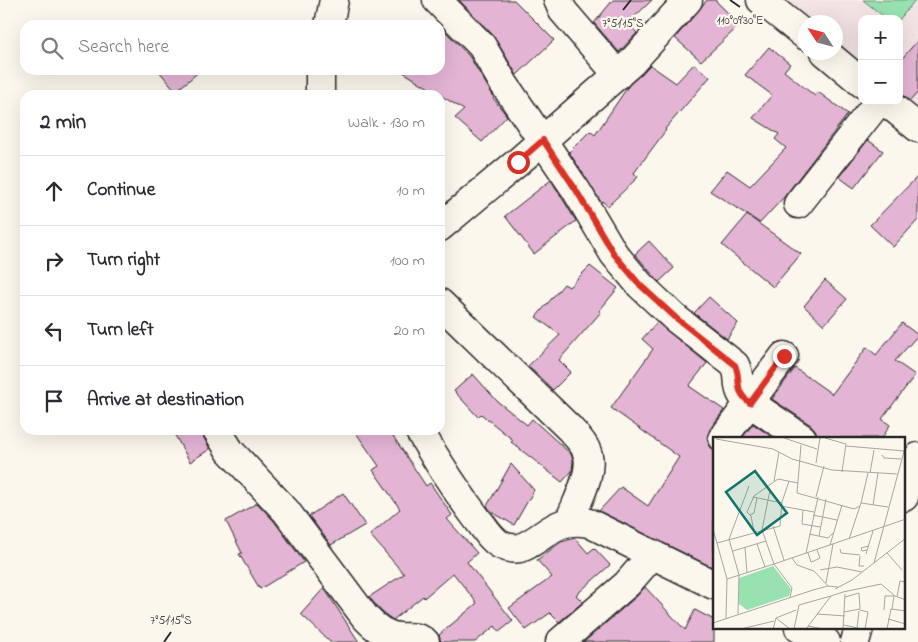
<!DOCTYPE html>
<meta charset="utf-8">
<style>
:root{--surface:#fff;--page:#f7f7f7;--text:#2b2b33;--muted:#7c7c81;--line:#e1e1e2}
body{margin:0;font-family:"Indie Flower",sans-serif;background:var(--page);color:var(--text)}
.controls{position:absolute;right:15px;top:15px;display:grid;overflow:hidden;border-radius:10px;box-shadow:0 5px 20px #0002}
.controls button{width:45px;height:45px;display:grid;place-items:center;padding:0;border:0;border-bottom:1px solid var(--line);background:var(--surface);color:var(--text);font:25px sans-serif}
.compass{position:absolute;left:798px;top:15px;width:45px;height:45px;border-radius:50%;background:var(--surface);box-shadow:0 5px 20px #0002;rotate:306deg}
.stop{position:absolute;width:15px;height:15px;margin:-11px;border:4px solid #d93025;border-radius:50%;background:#fff}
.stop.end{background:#d93025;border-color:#fff;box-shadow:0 1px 5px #0008}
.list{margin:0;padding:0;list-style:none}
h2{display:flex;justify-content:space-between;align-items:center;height:65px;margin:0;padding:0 20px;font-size:21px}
h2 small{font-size:16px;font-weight:400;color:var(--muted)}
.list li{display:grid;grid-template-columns:32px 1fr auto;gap:15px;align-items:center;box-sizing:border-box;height:70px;padding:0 20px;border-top:1px solid var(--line)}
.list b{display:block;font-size:19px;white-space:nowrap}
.list em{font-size:16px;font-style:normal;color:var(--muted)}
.icon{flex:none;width:28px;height:28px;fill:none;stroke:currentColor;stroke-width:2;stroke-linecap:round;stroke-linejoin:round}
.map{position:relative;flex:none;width:918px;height:642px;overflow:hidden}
.search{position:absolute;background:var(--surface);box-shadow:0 5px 20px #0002;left:20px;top:20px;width:425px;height:55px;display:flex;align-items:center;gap:12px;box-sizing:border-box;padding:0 18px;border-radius:15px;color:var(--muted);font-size:19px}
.panel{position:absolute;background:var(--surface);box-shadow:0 5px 20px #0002;left:20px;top:90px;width:425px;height:345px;border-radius:15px}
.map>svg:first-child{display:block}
.built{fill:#f4e3e5}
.green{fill:#98e2b1;stroke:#62866e}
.building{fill:#e4b4d5;stroke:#2b2b2b}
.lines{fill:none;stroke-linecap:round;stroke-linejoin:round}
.minor-casing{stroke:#2b2b2b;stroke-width:31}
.minor{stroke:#fbf7ec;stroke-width:28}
.route{stroke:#d93025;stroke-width:6}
.ticks{fill:none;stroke:#2b2b2b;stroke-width:2}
.inset-road{fill:none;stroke:#a8a59f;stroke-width:1}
.view{fill:#0f766e;fill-opacity:0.15;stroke:#0f766e;stroke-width:2.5}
.inset-edge{fill:none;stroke:#2b2b2b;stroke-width:2.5}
.ticks-label{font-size:12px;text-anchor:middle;fill:#2b2b2b;stroke:#fbf7ec;stroke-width:4.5;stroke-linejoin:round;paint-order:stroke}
</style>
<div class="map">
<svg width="918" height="642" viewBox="0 0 918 642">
<rect width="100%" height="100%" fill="#fbf7ec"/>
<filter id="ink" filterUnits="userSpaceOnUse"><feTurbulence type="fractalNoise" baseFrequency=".02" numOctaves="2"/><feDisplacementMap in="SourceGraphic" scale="10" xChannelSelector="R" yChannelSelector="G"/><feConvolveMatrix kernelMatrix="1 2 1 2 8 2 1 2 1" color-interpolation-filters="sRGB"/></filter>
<g filter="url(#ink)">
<path class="built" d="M766 0H918V125L899 101V19H862V79L836 52V22H806Z"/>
<path class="green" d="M863 0H915L899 20V19H887Z"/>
<path class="building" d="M459 0H514L554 40 517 75 493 35Z
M613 0H652L628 23 637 33 619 52 594 23Z
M707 0H715L740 25 701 61 675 38Z
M444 30 469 56 494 97 493 98 507 116 482 142 455 118 464 110 400 70H440V38Z
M918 40V92L910 101 899 92V62Z
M769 47 790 64 784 71 815 96 818 92 848 114 784 197 760 223 710 191 727 170 750 186 786 148 775 139 779 134 753 118 772 95 745 75Z
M694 64 710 77 665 129 666 130 634 173 638 177 608 206 602 201 601 202 569 152 590 131 595 135 629 85 650 65 676 83Z
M158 70H201L176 91Z
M868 140 883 151 854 188 839 177Z
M918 176V220L893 247 870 225Z
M551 180 576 221 534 254 505 216Z
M747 215 801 254 773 287 722 245Z
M649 241 674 268 659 282 635 254Z
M590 266 618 288 599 311 601 312 559 360 571 372 553 390 528 366 560 335 536 317 564 284 569 287Z
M825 280 847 299 824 325 804 306Z
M709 297 738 323 727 339 694 313Z
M657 322 707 363 689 386 724 410 710 429 707 437 709 445 714 451V568L599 511 621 487 648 506 679 457 611 408 653 349 642 339Z
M902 323 918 335 895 361 915 375 882 419 890 425 882 438H817L816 431 811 425 772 399 795 368 832 394 867 347 876 355Z
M473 374 497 401 527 425 532 419 571 454 573 460 572 471 562 482 511 442 513 440 481 414 478 417 454 391Z
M753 424 774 438H742Z
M172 430H201L204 438 210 449 190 462Z
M354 430H389L426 486 430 483 452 515 447 519 477 553 467 562 513 621 499 632 495 626 475 642H441L439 635 477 603 453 573 424 598 423 596 393 620 382 612 369 597 404 574 370 535 400 509 373 470 379 466Z
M511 464 534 490 514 525 492 512 487 506Z
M343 493 365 525 331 545 309 516Z
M257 503 274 521 304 562 260 589 239 554 242 553 226 521Z
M575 538 588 553 594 548 610 565 576 595 583 602 559 622 550 613 526 630 509 608 552 577 537 560 561 542Z
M645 587 685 630 695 610 714 620V642H584L637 596Z
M324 588 326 591 359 642H330L301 614Z"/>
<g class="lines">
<defs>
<path id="minor" d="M437 0 482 46 504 84 576 190 614 254 640 285 675 318 735 365C742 379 734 388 747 401L802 438
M558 0 563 11 618 75
M761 0 806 36
M329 25 334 0
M825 52 862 83
M320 95V70
M885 101 918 128
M798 204 879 101
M440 227 518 162 631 63 688 0
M440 303 569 428C575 435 583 442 586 450 596 469 576 503 569 522
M217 430 230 451 286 511 365 617C374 627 384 635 398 637 409 638 417 636 425 642
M419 430C437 461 456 491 478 520 485 528 491 540 501 545 507 548 517 550 523 547 549 535 555 517 589 523L714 585
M723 438 784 356
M904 497 918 457
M799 628 826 642
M560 642 627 584 653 554
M855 642 859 628"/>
</defs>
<use href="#minor" class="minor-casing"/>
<use href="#minor" class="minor"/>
</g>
</g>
<g class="lines" filter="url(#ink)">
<path class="route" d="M518 162 543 140 576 190 614 254 640 285 676 318 735 365C742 381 733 390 750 403L784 356"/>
</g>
<path class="ticks" d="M730 0 740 7M623 10 631 0M164 642 171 632"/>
<g transform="translate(713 437)">
<rect width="192" height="192" fill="#fbf7ec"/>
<path d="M60 129 78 152 76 159 34 173 26 167V141Z" fill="#98e2b1"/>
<path class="inset-road" d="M71 1 104 12M112 1 133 7 129 35M3 2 60 12 79 22 119 33 184 37M88 8 84 56 141 72 147 69M133 9 191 14M169 18 171 21 188 22M103 26 107 1M157 36 161 13M61 44 66 15M57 53 49 93 61 127 193 82M40 60 69 66M103 60 111 29M148 66 155 36M160 68 165 36M68 69 101 75M90 73 89 87 107 90M37 78 41 76 44 61M100 78 124 83M60 89 71 123M0 92 14 142 13 181M41 95 38 79 34 75 41 59 65 42 85 46M96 97 115 101 120 96M106 99 113 62M136 102 148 66 175 70M4 106 67 89 69 65 76 44M44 107 52 130M117 108 129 68M32 111 34 136M127 112 128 116 147 118M154 113 149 114 148 111 156 109M20 114 53 104M93 116 105 60M95 116 98 125 101 124 107 121 104 113M174 116 189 133M153 117 160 94M147 119 146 129H151M79 121 84 128 101 134 115 149M161 126 193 7M107 133 124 130 149 135M14 142 61 127 79 151 77 160M113 146 120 107M122 152 139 143 193 101M184 160 187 144 193 145M147 173 155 175 152 192M171 173 172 159H181L179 172M131 175 147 172 146 156 132 160M25 177 26 138 16 102 36 49M104 177 132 179M63 181 83 173M175 182 193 187M0 186 100 153 115 149 125 150M131 188 149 192M95 189 110 192M144 191 146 174M28 192 61 184M60 192 63 181 77 192M81 192 86 168 118 159M93 192 118 159 130 155 168 147 182 159 193 163M130 192 132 157M174 192 178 172 193 174"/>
<path class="view" d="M42 34 74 76 44 98 13 55Z"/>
<rect width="192" height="192" class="inset-edge"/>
</g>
<g class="ticks-label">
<text x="740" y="24">110°09'30"E</text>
<text x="623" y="27">7°51'15"S</text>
<text x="171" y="624">7°51'15"S</text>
</g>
</svg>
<div class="controls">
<button>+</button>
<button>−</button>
</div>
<svg class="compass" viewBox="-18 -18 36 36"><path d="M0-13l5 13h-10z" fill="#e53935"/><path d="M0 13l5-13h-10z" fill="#7c7c81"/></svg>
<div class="stop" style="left:518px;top:162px"></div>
<div class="stop end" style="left:784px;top:356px"></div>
<div class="search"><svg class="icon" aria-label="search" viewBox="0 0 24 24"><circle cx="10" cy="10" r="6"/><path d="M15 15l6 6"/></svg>Search here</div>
<section class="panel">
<h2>2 min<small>Walk · 130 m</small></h2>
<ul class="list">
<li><svg class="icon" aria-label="ahead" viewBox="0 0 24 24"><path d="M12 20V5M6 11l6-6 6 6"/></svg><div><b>Continue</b></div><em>10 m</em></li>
<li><svg class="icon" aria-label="right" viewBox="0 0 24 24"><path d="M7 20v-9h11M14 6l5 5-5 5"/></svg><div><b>Turn right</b></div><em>100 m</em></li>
<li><svg class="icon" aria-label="left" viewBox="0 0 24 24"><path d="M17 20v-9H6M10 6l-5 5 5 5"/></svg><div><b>Turn left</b></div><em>20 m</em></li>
<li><svg class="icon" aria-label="arrive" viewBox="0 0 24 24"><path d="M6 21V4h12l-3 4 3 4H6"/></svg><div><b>Arrive at destination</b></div></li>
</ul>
</section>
</div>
